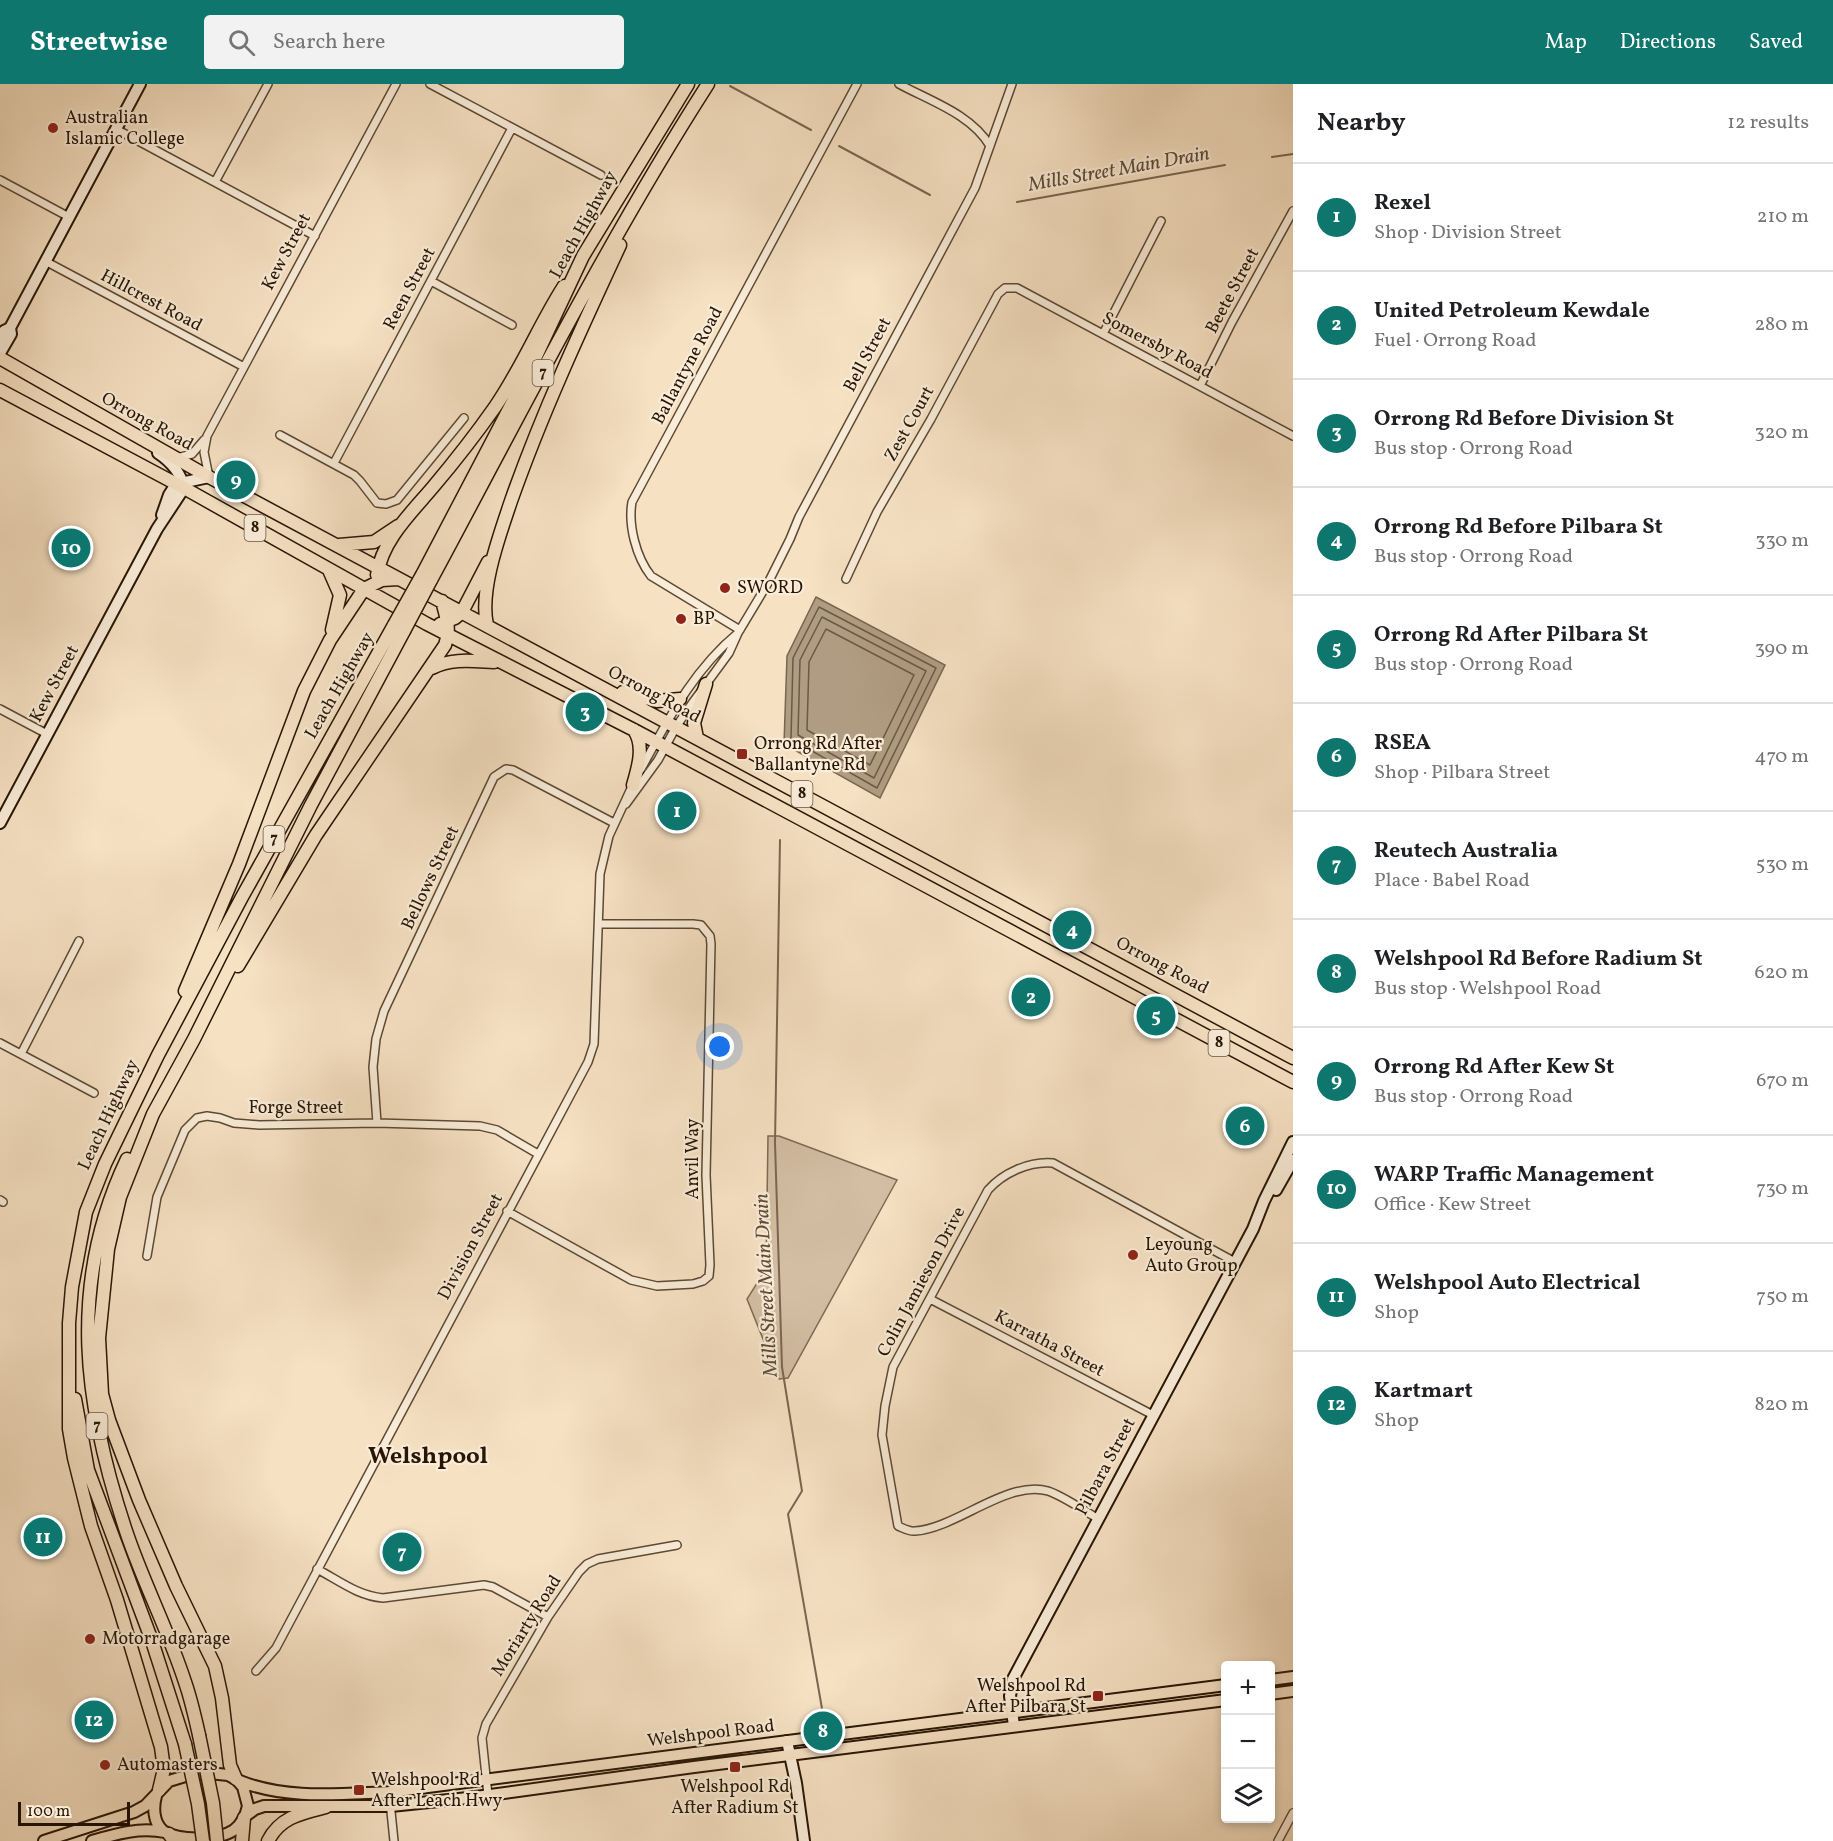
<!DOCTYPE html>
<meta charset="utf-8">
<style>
:root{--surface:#fff;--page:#f2f2f2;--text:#202124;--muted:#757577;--line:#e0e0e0;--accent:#0f766e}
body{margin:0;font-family:Vollkorn,serif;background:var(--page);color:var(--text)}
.controls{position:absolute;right:18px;bottom:18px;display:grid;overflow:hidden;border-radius:6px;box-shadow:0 3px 9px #0003}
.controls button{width:54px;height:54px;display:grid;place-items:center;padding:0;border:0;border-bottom:2px solid var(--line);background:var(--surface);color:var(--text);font:30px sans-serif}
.scale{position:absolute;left:18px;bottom:15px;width:112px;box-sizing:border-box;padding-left:6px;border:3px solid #281605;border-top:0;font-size:16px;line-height:21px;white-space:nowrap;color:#281605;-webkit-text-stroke:4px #f9ecd8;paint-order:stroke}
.you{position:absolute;left:720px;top:963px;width:21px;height:21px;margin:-15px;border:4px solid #fff;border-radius:50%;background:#1a73e8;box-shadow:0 0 0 9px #1a73e833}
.badge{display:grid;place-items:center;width:39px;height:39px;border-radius:50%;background:var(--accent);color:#fff;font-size:20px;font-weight:700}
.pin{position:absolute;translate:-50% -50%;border:3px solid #fff;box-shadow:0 2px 6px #0006}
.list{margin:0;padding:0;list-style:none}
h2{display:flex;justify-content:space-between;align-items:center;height:78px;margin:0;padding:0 24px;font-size:26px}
h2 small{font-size:20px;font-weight:400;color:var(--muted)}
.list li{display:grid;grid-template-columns:39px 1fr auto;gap:18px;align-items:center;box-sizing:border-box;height:108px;padding:0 24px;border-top:2px solid var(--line)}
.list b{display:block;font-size:22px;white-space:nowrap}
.list p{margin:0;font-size:20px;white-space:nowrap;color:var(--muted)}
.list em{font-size:20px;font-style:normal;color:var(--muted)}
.icon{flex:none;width:33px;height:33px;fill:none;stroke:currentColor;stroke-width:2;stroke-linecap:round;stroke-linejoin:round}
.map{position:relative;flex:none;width:1293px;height:1757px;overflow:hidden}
header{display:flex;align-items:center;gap:36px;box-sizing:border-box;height:84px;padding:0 30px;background:var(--accent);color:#fff}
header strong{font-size:28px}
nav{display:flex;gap:33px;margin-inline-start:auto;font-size:21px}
.search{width:420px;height:54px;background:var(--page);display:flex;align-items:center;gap:15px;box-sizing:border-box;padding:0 21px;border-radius:6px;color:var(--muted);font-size:22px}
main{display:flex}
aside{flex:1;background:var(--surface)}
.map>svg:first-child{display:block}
.green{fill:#d3bea3;stroke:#7e6a54;stroke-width:1.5}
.water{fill:#b09c82;stroke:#7a6650;stroke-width:1.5}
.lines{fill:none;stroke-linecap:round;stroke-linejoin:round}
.shore{stroke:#6c5944;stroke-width:1.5}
.stream{stroke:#7a6650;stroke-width:2}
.street-casing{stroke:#5c4934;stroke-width:10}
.secondary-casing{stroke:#281605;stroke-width:14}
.primary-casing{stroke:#281605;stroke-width:14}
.highway-casing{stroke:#281605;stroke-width:15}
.street{stroke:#f9ecd8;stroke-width:7}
.secondary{stroke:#f9ecd8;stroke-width:10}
.primary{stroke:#f6e1c3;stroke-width:10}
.highway{stroke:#f6e1c3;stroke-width:12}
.highway-bridge-casing{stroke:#281605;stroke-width:15;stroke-linecap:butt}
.highway-bridge{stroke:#f6e1c3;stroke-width:12}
.poi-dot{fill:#8f2418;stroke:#f9ecd8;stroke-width:2}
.labels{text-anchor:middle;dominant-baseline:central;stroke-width:4.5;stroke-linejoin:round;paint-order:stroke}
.shield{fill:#f9ecd8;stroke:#675644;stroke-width:1.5}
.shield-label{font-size:16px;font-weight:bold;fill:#281605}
.poi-label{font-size:18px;fill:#281605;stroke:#f9ecd8;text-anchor:start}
.street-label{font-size:18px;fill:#281605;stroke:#f9ecd8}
.water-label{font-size:20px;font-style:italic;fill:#5e4c37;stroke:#f9ecd8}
.district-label{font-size:24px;font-weight:bold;fill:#281605;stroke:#f9ecd8}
</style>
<header>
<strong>Streetwise</strong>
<div class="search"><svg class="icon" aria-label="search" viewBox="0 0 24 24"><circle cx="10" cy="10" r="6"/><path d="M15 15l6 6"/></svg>Search here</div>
<nav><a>Map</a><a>Directions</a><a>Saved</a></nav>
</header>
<main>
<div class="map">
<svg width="1293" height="1757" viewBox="0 0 1293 1757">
<rect width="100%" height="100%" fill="#f6e1c3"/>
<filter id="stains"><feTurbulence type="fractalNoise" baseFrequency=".00333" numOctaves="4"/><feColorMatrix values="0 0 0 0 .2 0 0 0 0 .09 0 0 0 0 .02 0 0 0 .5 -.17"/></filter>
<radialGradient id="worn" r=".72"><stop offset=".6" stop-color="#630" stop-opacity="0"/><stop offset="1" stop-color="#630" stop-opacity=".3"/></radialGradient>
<path class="green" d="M768 1052H779L897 1096 788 1294 779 1295 747 1215 766 1185Z"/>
<path class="water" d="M816 513 945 581 880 714 784 660 787 572Z"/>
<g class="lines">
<path class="shore" d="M819 523 936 584 877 704 791 655 793 574Z
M822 533 926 587 874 694 798 651 800 576Z
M826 545 914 591 870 681 807 646 809 578Z"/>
<path class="stream" d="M730 2 811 46
M839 62 930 111
M1272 73 1293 70
M1017 118 1225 81
M780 756 775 1059 782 1283 802 1407 788 1430 824 1636"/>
<defs>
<path id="street" d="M430 0 601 91
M899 0C930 17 971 30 990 62
M116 45 315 152
M0 96 69 133
M215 98 268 0
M45 177 244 283
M431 197 512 241
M1103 250 1161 137
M1200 302 1232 238 1293 127
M280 351 354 391 360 397 377 419 386 420 397 416 464 334
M177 374 192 370 204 356
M334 379 512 44
M209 393 204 368 207 352 396 0
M846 495 877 428 931 335 998 210 1005 204H1017L1293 352
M740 546 651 492C636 473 628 441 632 418L857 0
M0 625 47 650
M641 685C668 636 693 586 738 549
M626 720 658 676 676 643 693 618 729 569 738 549 768 499 790 455 799 433 975 104 1012 0
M0 959 94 1009
M21 970 79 857
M377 1039 373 983 376 955 384 927 494 693 506 685 513 686 614 739
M0 1116 3 1118
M507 1127 631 1196 657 1202 693 1200 703 1197 709 1192 710 1181 706 1091 711 860 710 852 701 841 693 840H599
M147 1172 157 1113 185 1046 197 1034 207 1032 220 1034 234 1039 259 1041 377 1039 480 1042 497 1046 538 1070
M930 1215 1153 1331
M1097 1434C1083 1426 1063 1412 1048 1407 1008 1395 955 1445 915 1447 910 1448 903 1444 898 1442L882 1351 885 1322 893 1283 988 1106C1003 1089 1029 1077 1053 1079L1235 1178
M317 1485C338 1496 358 1512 383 1514L484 1501 493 1503 548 1533
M256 1587 276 1564 588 978 594 960 600 790 609 752 634 698
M389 1708 394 1757
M488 1711 482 1654 486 1640 548 1533 579 1488 587 1480 598 1475 677 1461
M1278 1757 1293 1729"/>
<path id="secondary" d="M0 255 4 247 10 244 140 0
M0 269 11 250 10 244
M162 431 169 411 176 400 209 393
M0 739 157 445 184 404C181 389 170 377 158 369
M1276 1106 1293 1076
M1014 1642 1010 1612 1013 1595 1253 1145 1264 1117 1293 1058
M787 1657 796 1699 804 1757"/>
<path id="primary" d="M1270 1596 1293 1593
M1270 1610 1293 1607
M237 1696C286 1716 337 1710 389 1708L1226 1601
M244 1733 255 1725 264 1722H391L468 1714 694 1683 1226 1616
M44 1757 134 1728 145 1722 169 1697 192 1690 209 1689 228 1691 237 1696 243 1703 248 1722C246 1731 242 1740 234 1746 218 1757 179 1757 163 1747 153 1738 153 1723 156 1712
M92 1757C116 1750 139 1743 165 1748"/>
<path id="highway" d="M0 274 209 393 1293 974
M0 306 184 404 427 540 634 646 1293 998
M339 461 374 458 398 442
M329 486 340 511 332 546
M377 491C382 456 412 428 433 403 455 377 476 350 495 323 522 284 539 241 564 202
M422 491 530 285 583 172 688 0
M431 496C521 329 606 159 708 0
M440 540 455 534 462 528 488 478
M487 541C479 506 500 450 511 417 542 329 581 245 620 161
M432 584C452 574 472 577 494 578
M623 608 657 617 680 615
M697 654 694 639 706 600
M633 701C638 684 645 662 634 646
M238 882 316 751 445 561C451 545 446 532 442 517
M185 907 239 780 304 607 330 556 364 505 382 496 398 495
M127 1075C67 1201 84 1322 127 1450 144 1500 169 1548 185 1598 191 1615 195 1633 199 1651
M75 1315 88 1386 152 1557 185 1660
M236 1695 230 1681 222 1614 215 1582 176 1502 139 1416 109 1336 102 1310 99 1254 108 1165 120 1113 153 1030 194 955 311 721 404 547
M159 1706 164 1685 161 1663 117 1516 91 1442 74 1374 69 1345V1239L72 1203 86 1128 105 1080 158 971 242 813 394 541
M169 1750 174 1757
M242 1757 244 1734
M268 1757C280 1733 302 1729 326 1723"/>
</defs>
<use href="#street" class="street-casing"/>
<use href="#secondary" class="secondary-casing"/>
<use href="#primary" class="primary-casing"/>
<use href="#highway" class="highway-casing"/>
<use href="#street" class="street"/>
<use href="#secondary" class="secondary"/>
<use href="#primary" class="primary"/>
<use href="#highway" class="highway"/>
<defs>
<path id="highway-bridge" d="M394 541 422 491
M404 547 431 496
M199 1651 213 1719 217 1757
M185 1660 198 1720 203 1757"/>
</defs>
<use href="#highway-bridge" class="highway-bridge-casing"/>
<use href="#highway-bridge" class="highway-bridge"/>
</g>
<g class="poi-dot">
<circle cx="53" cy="44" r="6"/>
<circle cx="725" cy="504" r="6"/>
<circle cx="681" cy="535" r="6"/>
<rect x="736" y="664" width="12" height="12" rx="3"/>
<circle cx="1133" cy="1171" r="6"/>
<circle cx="90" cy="1555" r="6"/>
<rect x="1092" y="1606" width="12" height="12" rx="3"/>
<circle cx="105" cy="1681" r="6"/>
<rect x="729" y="1677" width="12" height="12" rx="3"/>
<rect x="353" y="1700" width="12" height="12" rx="3"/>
</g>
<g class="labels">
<g class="shield">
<rect x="532.5" y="276" width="21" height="26" rx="4.5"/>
<rect x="244.5" y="431" width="21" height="26" rx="4.5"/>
<rect x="791.5" y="697" width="21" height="26" rx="4.5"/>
<rect x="263.5" y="742" width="21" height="26" rx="4.5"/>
<rect x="1208.5" y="946" width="21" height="26" rx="4.5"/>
<rect x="86.5" y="1329" width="21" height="26" rx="4.5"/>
</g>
<g class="shield-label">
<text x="543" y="289">7</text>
<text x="255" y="444">8</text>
<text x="802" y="710">8</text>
<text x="274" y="755">7</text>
<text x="1219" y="959">8</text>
<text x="97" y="1342">7</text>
</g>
<g class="poi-label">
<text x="65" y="34">Australian<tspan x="65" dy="21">Islamic College</tspan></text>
<text x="737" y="504">SWORD</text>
<text x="693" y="535">BP</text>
<text x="754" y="660">Orrong Rd After<tspan x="754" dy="21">Ballantyne Rd</tspan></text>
<text x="1145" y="1161">Leyoung<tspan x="1145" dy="21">Auto Group</tspan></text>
<text x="102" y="1555">Motorradgarage</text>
<text x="1086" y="1602" text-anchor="end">Welshpool Rd<tspan x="1086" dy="21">After Pilbara St</tspan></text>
<text x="117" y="1681">Automasters</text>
<text x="371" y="1696">Welshpool Rd<tspan x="371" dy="21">After Leach Hwy</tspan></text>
<text x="735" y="1703" text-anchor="middle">Welshpool Rd<tspan x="735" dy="21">After Radium St</tspan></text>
</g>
<g class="street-label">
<text transform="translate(584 141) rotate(-61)">Leach Highway</text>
<text transform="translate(287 168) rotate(-62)">Kew Street</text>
<text transform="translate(410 205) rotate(-62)">Reen Street</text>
<text transform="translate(1233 207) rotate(-62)">Beete Street</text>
<text transform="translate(151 217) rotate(28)">Hillcrest Road</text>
<text transform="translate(1157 262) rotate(28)">Somersby Road</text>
<text transform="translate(868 271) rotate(-62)">Bell Street</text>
<text transform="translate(688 282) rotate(-62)">Ballantyne Road</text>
<text transform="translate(147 338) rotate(29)">Orrong Road</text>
<text transform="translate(910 340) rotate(-61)">Zest Court</text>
<text transform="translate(55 600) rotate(-62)">Kew Street</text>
<text transform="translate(340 602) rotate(-60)">Leach Highway</text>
<text transform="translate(654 611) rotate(28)">Orrong Road</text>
<text transform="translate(431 794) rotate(-65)">Bellows Street</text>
<text transform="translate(1162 882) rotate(28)">Orrong Road</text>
<text x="296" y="1024">Forge Street</text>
<text transform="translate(109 1031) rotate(-65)">Leach Highway</text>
<text transform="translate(693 1075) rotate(-90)">Anvil Way</text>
<text transform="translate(471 1163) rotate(-62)">Division Street</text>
<text transform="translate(922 1198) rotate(-62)">Colin Jamieson Drive</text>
<text transform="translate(1049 1260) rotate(28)">Karratha Street</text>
<text transform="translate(1106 1383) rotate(-62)">Pilbara Street</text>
<text transform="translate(527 1542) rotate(-58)">Moriarty Road</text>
<text transform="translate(711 1650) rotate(-7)">Welshpool Road</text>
</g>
<g class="water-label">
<text transform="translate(1119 86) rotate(-10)">Mills Street Main Drain</text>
<text transform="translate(767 1201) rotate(-93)">Mills Street Main Drain</text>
</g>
<g class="district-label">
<text x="428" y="1373">Welshpool</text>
</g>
</g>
<rect width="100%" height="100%" filter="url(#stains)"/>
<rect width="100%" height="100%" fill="url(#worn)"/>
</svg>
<div class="controls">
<button>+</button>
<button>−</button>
<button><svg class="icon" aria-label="layers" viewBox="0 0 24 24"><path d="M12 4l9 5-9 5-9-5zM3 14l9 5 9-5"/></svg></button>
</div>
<div class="scale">100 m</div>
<div class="you"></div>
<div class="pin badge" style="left:677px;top:727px">1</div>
<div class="pin badge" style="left:1031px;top:913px">2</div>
<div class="pin badge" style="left:585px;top:628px">3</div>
<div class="pin badge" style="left:1072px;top:846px">4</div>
<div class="pin badge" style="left:1156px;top:932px">5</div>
<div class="pin badge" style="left:1245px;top:1042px">6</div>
<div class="pin badge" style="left:402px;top:1468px">7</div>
<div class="pin badge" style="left:823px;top:1647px">8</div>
<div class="pin badge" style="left:236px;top:396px">9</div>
<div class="pin badge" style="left:71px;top:464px">10</div>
<div class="pin badge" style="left:43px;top:1453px">11</div>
<div class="pin badge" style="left:94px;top:1636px">12</div>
</div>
<aside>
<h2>Nearby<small>12 results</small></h2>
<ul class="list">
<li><span class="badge">1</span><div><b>Rexel</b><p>Shop · Division Street</p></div><em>210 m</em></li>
<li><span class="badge">2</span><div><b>United Petroleum Kewdale</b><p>Fuel · Orrong Road</p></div><em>280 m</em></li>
<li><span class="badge">3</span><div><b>Orrong Rd Before Division St</b><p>Bus stop · Orrong Road</p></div><em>320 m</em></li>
<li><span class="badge">4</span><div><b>Orrong Rd Before Pilbara St</b><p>Bus stop · Orrong Road</p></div><em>330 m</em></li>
<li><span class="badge">5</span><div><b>Orrong Rd After Pilbara St</b><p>Bus stop · Orrong Road</p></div><em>390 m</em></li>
<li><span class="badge">6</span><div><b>RSEA</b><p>Shop · Pilbara Street</p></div><em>470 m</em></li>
<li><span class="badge">7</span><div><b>Reutech Australia</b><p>Place · Babel Road</p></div><em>530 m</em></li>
<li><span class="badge">8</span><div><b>Welshpool Rd Before Radium St</b><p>Bus stop · Welshpool Road</p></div><em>620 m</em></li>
<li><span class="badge">9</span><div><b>Orrong Rd After Kew St</b><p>Bus stop · Orrong Road</p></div><em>670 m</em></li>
<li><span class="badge">10</span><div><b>WARP Traffic Management</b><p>Office · Kew Street</p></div><em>730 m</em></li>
<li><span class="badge">11</span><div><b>Welshpool Auto Electrical</b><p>Shop</p></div><em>750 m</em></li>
<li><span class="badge">12</span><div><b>Kartmart</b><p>Shop</p></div><em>820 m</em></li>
</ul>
</aside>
</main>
